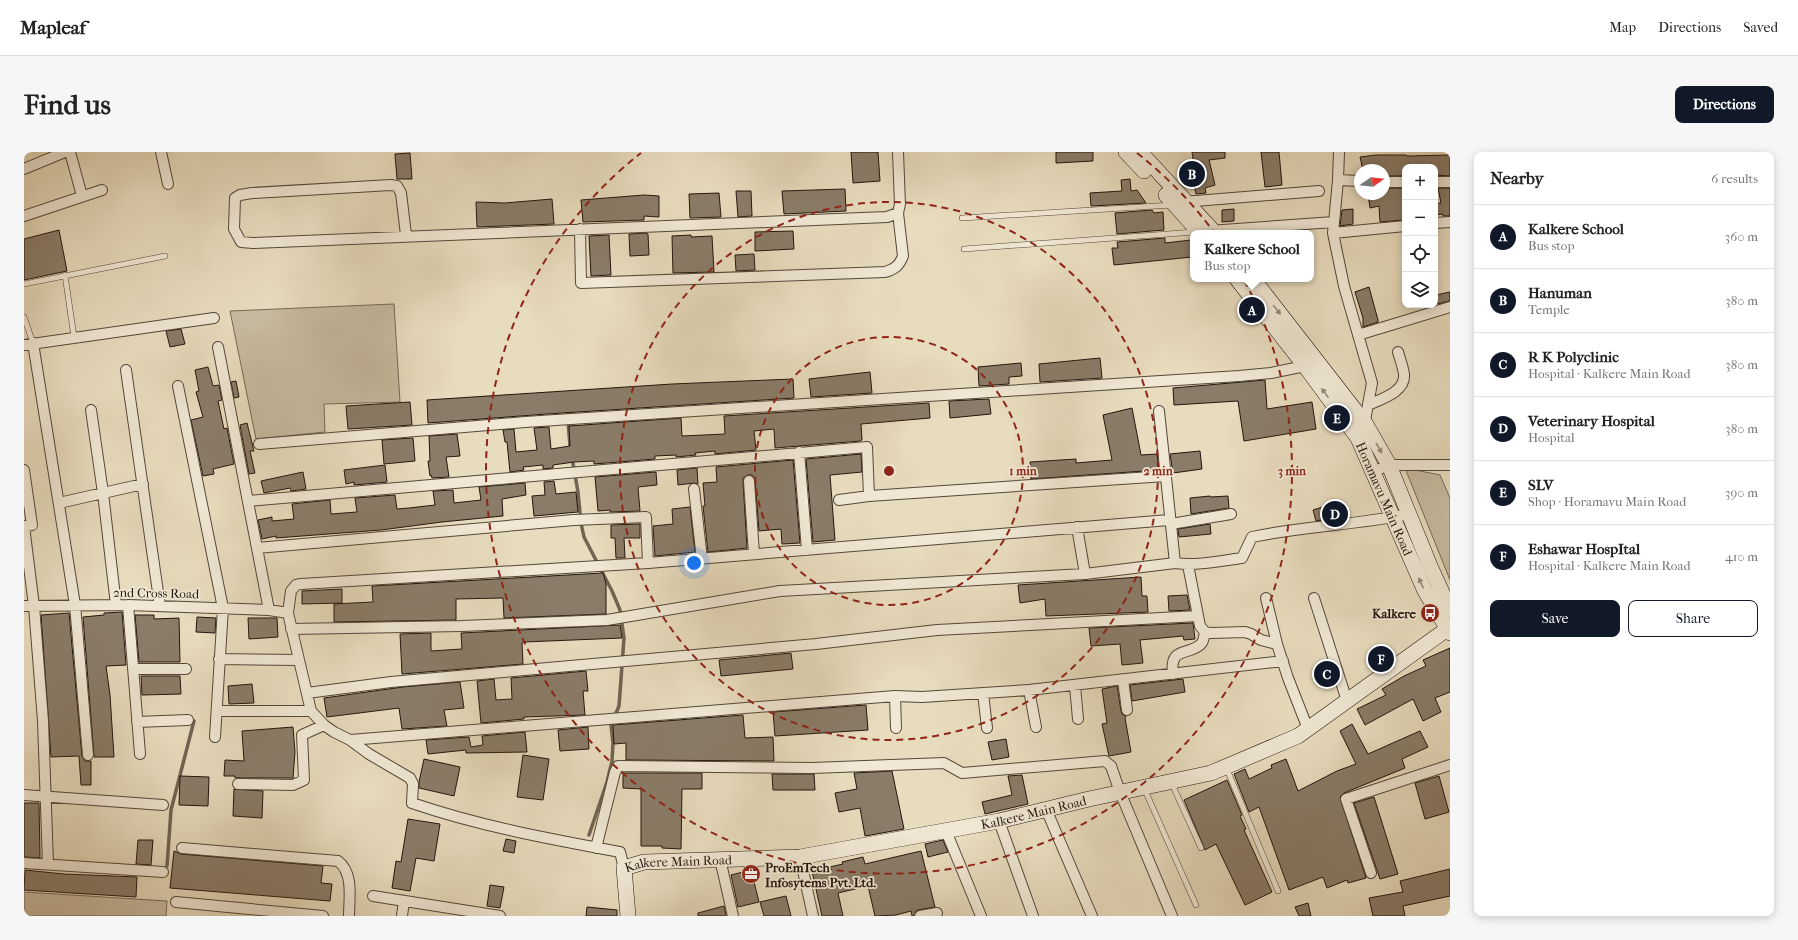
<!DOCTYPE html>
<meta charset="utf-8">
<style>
:root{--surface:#fff;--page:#f6f6f6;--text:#222;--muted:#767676;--line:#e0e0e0;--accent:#111827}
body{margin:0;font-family:"IM FELL French Canon",serif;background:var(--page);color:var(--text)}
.controls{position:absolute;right:12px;top:12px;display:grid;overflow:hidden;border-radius:8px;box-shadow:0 2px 10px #0003}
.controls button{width:36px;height:36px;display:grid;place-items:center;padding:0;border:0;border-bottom:1px solid var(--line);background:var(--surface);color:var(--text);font:20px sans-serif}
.compass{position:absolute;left:1330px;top:12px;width:36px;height:36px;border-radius:50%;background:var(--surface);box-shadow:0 2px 10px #0003;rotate:76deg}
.you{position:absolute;left:670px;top:411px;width:14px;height:14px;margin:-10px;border:3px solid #fff;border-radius:50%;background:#1a73e8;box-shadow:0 0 0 6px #1a73e833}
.badge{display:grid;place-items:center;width:26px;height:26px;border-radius:50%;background:var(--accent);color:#fff;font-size:13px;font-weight:700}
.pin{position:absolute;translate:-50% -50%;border:2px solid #fff;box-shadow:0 1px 4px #0006}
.popup{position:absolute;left:1166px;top:78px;width:124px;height:52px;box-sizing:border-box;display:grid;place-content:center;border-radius:8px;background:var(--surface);filter:drop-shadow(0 1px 3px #0005);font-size:13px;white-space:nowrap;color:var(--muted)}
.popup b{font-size:15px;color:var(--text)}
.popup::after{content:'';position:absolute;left:50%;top:100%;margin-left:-8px;border:8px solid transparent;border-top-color:var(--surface)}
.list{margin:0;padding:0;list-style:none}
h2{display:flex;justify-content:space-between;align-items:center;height:52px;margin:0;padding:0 16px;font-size:17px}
h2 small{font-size:13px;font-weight:400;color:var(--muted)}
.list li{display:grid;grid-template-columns:26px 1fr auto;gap:12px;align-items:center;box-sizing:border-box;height:64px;padding:0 16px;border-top:1px solid var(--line)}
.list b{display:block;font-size:15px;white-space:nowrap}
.list p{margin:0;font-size:13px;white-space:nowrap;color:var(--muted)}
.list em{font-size:13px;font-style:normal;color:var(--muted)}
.actions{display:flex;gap:8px;padding:12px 16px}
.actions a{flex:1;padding:9px 0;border:1px solid var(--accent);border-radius:8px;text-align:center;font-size:14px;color:var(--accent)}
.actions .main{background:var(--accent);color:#fff}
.icon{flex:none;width:22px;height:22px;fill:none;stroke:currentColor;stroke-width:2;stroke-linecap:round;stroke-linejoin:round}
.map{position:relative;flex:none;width:1426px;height:764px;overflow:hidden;border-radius:8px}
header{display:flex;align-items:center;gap:24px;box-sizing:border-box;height:56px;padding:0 20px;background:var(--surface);border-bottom:1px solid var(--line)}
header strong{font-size:19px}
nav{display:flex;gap:22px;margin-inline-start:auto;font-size:14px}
.intro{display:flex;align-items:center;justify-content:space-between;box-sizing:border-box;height:96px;padding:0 24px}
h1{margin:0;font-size:28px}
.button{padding:10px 18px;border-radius:8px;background:var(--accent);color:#fff;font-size:14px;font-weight:700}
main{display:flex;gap:24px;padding:0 24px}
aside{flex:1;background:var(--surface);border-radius:8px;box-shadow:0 2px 10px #0003}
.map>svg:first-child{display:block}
.green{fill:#c7baa0;stroke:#766856}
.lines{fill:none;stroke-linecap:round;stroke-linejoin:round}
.stream{stroke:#716453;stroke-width:3.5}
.building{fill:#8a7c69;stroke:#24150d}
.lane-casing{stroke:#554739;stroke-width:6}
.street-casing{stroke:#554739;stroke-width:12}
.secondary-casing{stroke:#24150d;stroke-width:16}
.lane{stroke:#f0e8d5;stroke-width:5}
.street{stroke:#f0e8d5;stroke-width:10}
.secondary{stroke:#f0e8d5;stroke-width:15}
.oneway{fill:#94897b}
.ring{fill:none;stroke:#8f2418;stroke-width:2;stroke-dasharray:7 5}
.labels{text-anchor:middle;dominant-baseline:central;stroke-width:3.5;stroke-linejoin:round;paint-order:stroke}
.street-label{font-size:13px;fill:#24150d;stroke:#f0e8d5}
.poi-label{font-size:13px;font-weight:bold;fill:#24150d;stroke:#f0e8d5;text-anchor:end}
.centre{fill:#8f2418;stroke:#f0e8d5;stroke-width:2}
.ring-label{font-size:12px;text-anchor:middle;font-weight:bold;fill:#8f2418;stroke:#f0e8d5;stroke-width:3.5;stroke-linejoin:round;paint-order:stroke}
</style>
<header>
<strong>Mapleaf</strong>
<nav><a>Map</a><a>Directions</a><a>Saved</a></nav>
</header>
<div class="intro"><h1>Find us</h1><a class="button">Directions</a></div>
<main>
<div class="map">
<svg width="1426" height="764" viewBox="0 0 1426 764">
<rect width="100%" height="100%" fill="#e8dcbe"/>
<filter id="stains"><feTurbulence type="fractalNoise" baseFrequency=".005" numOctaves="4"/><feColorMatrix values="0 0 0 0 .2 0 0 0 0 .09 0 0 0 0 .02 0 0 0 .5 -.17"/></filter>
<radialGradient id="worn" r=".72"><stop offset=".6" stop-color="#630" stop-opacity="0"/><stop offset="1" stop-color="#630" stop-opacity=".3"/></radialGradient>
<path class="green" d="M370 152 376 250 300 252 301 280 232 287 206 159Z
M1381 316 1416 323 1426 346V428Z
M0 740 143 749 142 764H0Z"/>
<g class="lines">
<path class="stream" d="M543 256 546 294
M548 306 554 340 557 371 560 385 588 439 596 458 600 486 595 554 587 573 589 591 588 609 583 630 565 683
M143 714 147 658 170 569"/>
</g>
<path class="building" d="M827 0H854L856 29 829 31Z
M1032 0H1069V9L1032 11Z
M1168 0H1201V6L1185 8 1191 33 1181 36 1182 41 1172 42 1170 33 1161 35 1158 33 1155 18 1170 14Z
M1237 0H1255L1258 33 1241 35Z
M386 1 388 27H373L371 2Z
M1352 3H1382L1383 4 1426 3V24L1411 23V15H1381V24H1360V18H1339L1336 5Z
M1106 27 1107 39 1113 38 1122 51 1067 54 1066 41 1098 39 1097 28Z
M1360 36H1381V48H1379L1380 68 1356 70 1355 54 1346 56 1344 42H1360Z
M1414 36H1426V64H1419V62L1411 63V52L1417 51Z
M821 37 822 59 760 62 758 39Z
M712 39H727L728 64 714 65Z
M695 41 697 65 666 66 665 42Z
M620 43 635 44V65L620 64V68L559 70 557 48Z
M528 47 530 72 453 75 452 50 481 51Z
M1210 57V69L1198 70V58Z
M1329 57V72L1316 74 1318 58Z
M1128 58 1130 61 1139 60 1140 78 1093 82 1091 61Z
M35 78 43 119 0 128V87Z
M769 79 770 97 731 99V80Z
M621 81 624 82 625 103 606 104 605 82Z
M585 83 587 123 567 124 565 84Z
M667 83V85L688 84 690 120 649 121 648 84Z
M1141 86V91L1167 88 1168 105 1090 113 1088 96H1094L1093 90Z
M730 102 731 118 712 119 711 103Z
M1345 135 1354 168V170L1339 175V166L1331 140Z
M1426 140V149L1414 152 1412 143Z
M157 177 161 192 146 195 142 179Z
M1076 206 1078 226 1016 230 1015 212Z
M997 211 998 224 985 225V232L955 234 954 215Z
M184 215 189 234 195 233 198 248 194 249 200 277 203 276 210 312 189 317 190 322 179 324 167 268 179 265 172 240 175 239 171 218Z
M846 220 848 241 787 245 785 227Z
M769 227 770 246 523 262 404 271 403 248 648 232Z
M1241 228 1243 257 1288 250 1292 277 1220 289 1214 249 1150 253 1149 236Z
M212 229 215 245 210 246 207 230Z
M965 247 967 262 926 266 925 249Z
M386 250 388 273 324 277 322 254Z
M905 251 906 266 837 272 838 288 836 289 751 296 750 277 730 279 732 298 691 302V299L671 301 672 303 652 305V303L631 304V307L570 312V309L550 310 529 313V316L519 317V313L499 315 500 318 486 320 483 290H481L479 278 490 277 492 300 513 298 510 276 525 275 527 297 546 294 545 274 657 266 658 284 701 282 700 264Z
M1108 256 1117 303 1133 302 1135 318 1007 327 1006 310 1052 307V311L1088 308 1079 263Z
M223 271 230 299H226L231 321 225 322 216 273Z
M433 282 436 304 422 305 425 325 408 326 407 323 406 324 404 309H406L405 284Z
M389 286 391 309 360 312 358 288Z
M1176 299 1178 317 1149 321 1146 302Z
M837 302 838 320 806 323 811 388 789 390 782 307Z
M769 308 776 391 758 392 757 377 735 379 731 328 728 323H724L719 326V329L723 396 684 400 679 354H681L679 331 693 330 692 315Z
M361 313 363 330 330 333V330L322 332 320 318Z
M673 316 674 332 670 331 654 333 653 318Z
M279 320 282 337 267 339 266 336 240 341 237 329Z
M632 320 633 333 614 335 616 359 586 360V358L574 359 571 325Z
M530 329 532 342 552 340 554 360 510 364 508 344 521 343 520 330Z
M501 331 502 343 478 347 479 364 418 370 357 378 252 386V384L238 387 234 368 248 365V369L270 367 268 352 306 348 307 362 333 360 331 346 371 343 373 357 385 356 411 353 409 339 429 338 430 351 457 348 455 335Z
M1186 344 1187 345 1204 344 1205 356 1167 362 1166 346Z
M1305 353 1309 366 1292 369 1289 358Z
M666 355 671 400 631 404 629 374 649 372 648 357Z
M616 372V386H600L601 406H592L591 386H587V373Z
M1186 372 1187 382 1155 385 1154 377Z
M579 421 582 432V462L480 466 479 446 432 447V468L310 470V452L349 450 348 434Z
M1117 425 1118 444H1123L1124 460 1022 464 1021 447 996 451 994 433Z
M318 437V451L278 452V439Z
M1163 443 1166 458 1145 459 1144 444Z
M98 460 102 513 82 514 86 543 90 605H70L59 465 80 463V461Z
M45 461 58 604 61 609H67V633H57L55 604 27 605 17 463Z
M111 463H130V467L155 466 156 510H115Z
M173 465 192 466 191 481 172 480Z
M224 466H253L254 485 225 487Z
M1169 471 1171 487 1160 488 1159 484 1116 488 1119 511 1098 513 1096 492 1067 494 1065 476Z
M596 473 598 486 500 490 498 491 499 512 378 522 376 482 407 481V499L438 497 437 481Z
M1426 496V540L1411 546 1417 560 1399 569 1389 547 1341 573 1333 557 1362 543 1358 537 1380 524 1402 514 1399 508Z
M767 501 769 517 697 524 695 508Z
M562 519 564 539H559L561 563 500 565V567L457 571 453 529 470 527 472 548 488 547 487 526Z
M117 524H156L157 542 118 543Z
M1159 527 1161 540 1108 549 1106 533Z
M436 530 440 556 420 558 423 574 378 577 375 556 303 565 300 546 379 535Z
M228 532 230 551 205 552 204 534Z
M1093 534 1097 559 1098 562 1102 564 1101 566 1107 600 1085 604 1078 572 1083 571 1078 537Z
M842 553 844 578 751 584 749 560Z
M719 563 721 586 749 585 750 609 602 608V591L590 592 589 573Z
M1328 572 1344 602 1396 579 1404 595 1378 607 1381 616 1320 641 1316 645 1342 726 1324 731 1323 728 1303 736 1299 725 1265 738 1235 655 1225 660 1210 622 1221 617 1225 627 1248 616 1247 613 1262 607 1274 639 1313 619 1332 612 1316 579Z
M269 575 271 600 269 626H211V624H200L201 608 220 609 218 579Z
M564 575 565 597 536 599 534 578Z
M501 580 503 600 442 601V598L404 602 402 588 445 585 447 595 459 593 458 584Z
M982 587 985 605 968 608 964 590Z
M499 603 525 607 519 648 493 645Z
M400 607 436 615 430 644 395 636V630Z
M868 619 880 677 841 684 836 656 815 660 811 641 833 637 830 621Z
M599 621H678V637H658L657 697 638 696V694H617V637L599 636Z
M748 622H790L791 638H749Z
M998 623 1004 652 961 662 958 650 988 643 984 624Z
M156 624 185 625 184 654 155 653Z
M1415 624 1425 660 1401 667 1391 631Z
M1203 628 1218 663 1216 664 1222 677 1220 678 1248 740 1221 753 1192 692 1181 698 1160 648Z
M210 637 239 639 238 666 209 664Z
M1350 645 1374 722 1356 727 1330 651Z
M0 651H15L16 706 0 705Z
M384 667 416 672 410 709 392 706 386 739 368 736 372 709 377 710Z
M482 687 492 689 490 701 479 699Z
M114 688H129L127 713 112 712Z
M919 688 924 700 904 705 901 692Z
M150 699 157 702 299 714 297 731 308 732 306 749 146 736Z
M897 699 911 755 894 758 892 759 890 764H888L887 759 872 763 851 764 844 734 814 741 819 764H798L788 719 819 712 818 710 839 705 841 712Z
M1426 717V744L1379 754 1381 764H1349L1345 746 1379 740 1376 729Z
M1 718 40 722 113 725 112 745 0 738Z
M727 718 735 750 714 755 707 723Z
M466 733 480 735 476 756 463 754Z
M762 744 767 764H740L736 750Z
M1284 751 1287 764H1275L1271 755Z
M700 754 702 764H674V761Z
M563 755 593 758V764H562Z"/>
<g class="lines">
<defs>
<path id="lane" d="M938 66 1148 53
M940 97 1171 80
M41 123 50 185
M0 132 141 104
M0 165 9 191
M1202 615 1254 739
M1148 632 1177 696
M1120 636 1172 753"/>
<path id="street" d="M46 0 58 44
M137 0 144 32
M0 17 41 0
M1314 28 1315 0
M1336 29 1314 28 1309 81 1320 134 1348 231 1340 274
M1360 30H1381
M1411 30H1426
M1159 50 1295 39
M0 64 78 38
M1411 71 1426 70
M556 77 557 131 861 120C871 117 875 114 879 104L874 61
M1185 79 1310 70
M1309 81 1381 74
M382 83 377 41 373 34 367 33 228 41 216 43 211 46 210 77 217 90 229 91 863 65 874 61 876 52 874 0
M1334 183 1426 155
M9 191 51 453 64 603
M0 193 190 166
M194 195 245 458
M102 218 136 454
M154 234 199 456 191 585
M1344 253C1357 247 1382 240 1380 222 1379 215 1376 207 1374 200
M67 258 79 341 92 453
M1135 259 1151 411
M235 292 501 270 1215 224 1247 221 1281 214
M775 300 783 398
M0 318 8 373 0 375
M1349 320 1365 313H1426
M725 329 730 402
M670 337 678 407
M815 348 845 344 1142 324
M224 349 843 295 845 344
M35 351 119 332
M1145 368 624 411 277 432 272 433 267 439 264 461 287 559 300 573 310 580 326 588 871 544 898 545 1005 538 1259 509
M1147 372 1207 362
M0 374 10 454 19 569 24 712
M1053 375 1061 422
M233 396 550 368 622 365 624 411
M1164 413 1176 474 1181 480 1188 481 1221 480 1227 482 1237 488 1253 492 1264 526 1284 577
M1242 446 1253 492
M1290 446 1323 549
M104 453 116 602
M0 454 104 453 245 458 264 461
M267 477 438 474 583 468 756 439 1061 422 1151 411C1173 414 1196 409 1218 406L1228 385C1280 374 1333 373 1385 362
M195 507 274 508
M109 517H162
M1149 522C1145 494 1165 504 1177 492 1180 489 1180 484 1181 480
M1099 528 1103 558
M1051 534 1054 567
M1005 538 1012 575
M283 541 367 530 792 492 913 478 1174 464
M959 541 963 576
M871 544 872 576
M193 559H287
M113 570 164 568
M326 588 345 602 386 626 389 632 388 651C455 674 526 687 596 700L600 716
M214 632 269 633 280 628 278 583 300 573
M0 643 139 653
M1022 657 1068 764
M975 669 1009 764
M922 679 957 764
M158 696 314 709C330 721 325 747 325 764
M572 696 591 620 594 614 788 616 920 611 938 621 1081 609 1087 614 1096 640 1148 764
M776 705 789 764
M696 707 709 764
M0 711 139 720
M1347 721 1322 647 1426 613
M349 744 476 764
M152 750 299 764
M378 764 380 749
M896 764 913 761"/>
<g id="secondary">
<path d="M1102 0 1120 19"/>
<path d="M1116 0 1191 81"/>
<path d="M1142 43 1176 81"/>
<path id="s1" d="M1213 127 1281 214 1334 286 1401 439 1426 481"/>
<path d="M1229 127 1341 271 1365 313 1406 414 1426 458"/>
<path id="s2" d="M604 764 600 716 620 710 776 705 975 669 1065 647 1187 621 1274 584 1426 475"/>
</g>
</defs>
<use href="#lane" class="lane-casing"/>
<use href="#street" class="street-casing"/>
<use href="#secondary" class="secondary-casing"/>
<use href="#lane" class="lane"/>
<use href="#street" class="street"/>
<use href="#secondary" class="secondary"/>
</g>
<defs><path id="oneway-solid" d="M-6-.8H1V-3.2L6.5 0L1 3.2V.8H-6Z"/></defs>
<g class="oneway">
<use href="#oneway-solid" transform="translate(1253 158) rotate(52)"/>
<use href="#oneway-solid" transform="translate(1301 241) rotate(-126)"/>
<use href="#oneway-solid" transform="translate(1355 296) rotate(60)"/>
<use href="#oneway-solid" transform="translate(1397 431) rotate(-114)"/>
</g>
<g class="ring">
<circle cx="865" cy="319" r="134"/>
<circle cx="865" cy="319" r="269"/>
<path d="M1113 1A403 403 0 1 1 617 1"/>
</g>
<defs>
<symbol id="bus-disc" viewBox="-11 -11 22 22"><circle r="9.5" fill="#8f2418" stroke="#f0e8d5"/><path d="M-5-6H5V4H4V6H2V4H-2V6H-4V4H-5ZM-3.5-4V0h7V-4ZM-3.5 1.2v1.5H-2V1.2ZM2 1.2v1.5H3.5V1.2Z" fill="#fff"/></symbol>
<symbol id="office-disc" viewBox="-11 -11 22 22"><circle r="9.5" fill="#8f2418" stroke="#f0e8d5"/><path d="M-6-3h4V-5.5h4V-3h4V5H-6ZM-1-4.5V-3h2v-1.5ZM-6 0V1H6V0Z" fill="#fff"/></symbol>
</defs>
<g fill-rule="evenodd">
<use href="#bus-disc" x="1395" y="450" width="22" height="22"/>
<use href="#office-disc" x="716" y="711" width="22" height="22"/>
</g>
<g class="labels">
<g class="street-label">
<text stroke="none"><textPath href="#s1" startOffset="266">Horamavu Main Road</textPath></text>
<text transform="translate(132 441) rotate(1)">2nd Cross Road</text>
<text stroke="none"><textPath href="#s2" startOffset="463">Kalkere Main Road</textPath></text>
<text stroke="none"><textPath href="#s2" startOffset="103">Kalkere Main Road</textPath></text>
</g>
<g class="poi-label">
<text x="1392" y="461">Kalkere</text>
<text x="741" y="715" text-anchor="start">ProEmTech<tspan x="741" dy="15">Infosytems Pvt. Ltd.</tspan></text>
</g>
</g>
<circle cx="865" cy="319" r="6" class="centre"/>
<g class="ring-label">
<text x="999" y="323">1 min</text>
<text x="1134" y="323">2 min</text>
<text x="1268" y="323">3 min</text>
</g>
<rect width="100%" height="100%" filter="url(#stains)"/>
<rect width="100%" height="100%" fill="url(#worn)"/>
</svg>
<div class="controls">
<button>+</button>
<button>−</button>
<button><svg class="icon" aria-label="locate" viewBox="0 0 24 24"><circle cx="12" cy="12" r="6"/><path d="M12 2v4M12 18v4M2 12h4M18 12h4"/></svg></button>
<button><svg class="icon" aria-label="layers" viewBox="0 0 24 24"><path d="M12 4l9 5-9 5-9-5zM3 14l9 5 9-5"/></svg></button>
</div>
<svg class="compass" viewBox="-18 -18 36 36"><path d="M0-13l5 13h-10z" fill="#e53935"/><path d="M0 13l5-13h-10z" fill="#767676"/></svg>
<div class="you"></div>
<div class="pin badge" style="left:1228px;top:158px">A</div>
<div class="popup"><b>Kalkere School</b>Bus stop</div>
<div class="pin badge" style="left:1168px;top:22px">B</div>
<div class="pin badge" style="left:1303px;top:522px">C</div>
<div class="pin badge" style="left:1311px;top:362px">D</div>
<div class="pin badge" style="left:1313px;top:266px">E</div>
<div class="pin badge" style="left:1357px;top:507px">F</div>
</div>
<aside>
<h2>Nearby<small>6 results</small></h2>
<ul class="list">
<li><span class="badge">A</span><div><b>Kalkere School</b><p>Bus stop</p></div><em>360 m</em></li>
<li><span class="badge">B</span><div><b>Hanuman</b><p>Temple</p></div><em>380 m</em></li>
<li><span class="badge">C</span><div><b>R K Polyclinic</b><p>Hospital · Kalkere Main Road</p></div><em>380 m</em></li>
<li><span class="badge">D</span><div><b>Veterinary Hospital</b><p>Hospital</p></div><em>380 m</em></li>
<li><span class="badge">E</span><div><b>SLV</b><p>Shop · Horamavu Main Road</p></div><em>390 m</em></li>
<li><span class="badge">F</span><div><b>Eshawar HospItal</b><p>Hospital · Kalkere Main Road</p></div><em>410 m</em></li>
</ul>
<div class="actions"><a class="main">Save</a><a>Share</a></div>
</aside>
</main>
